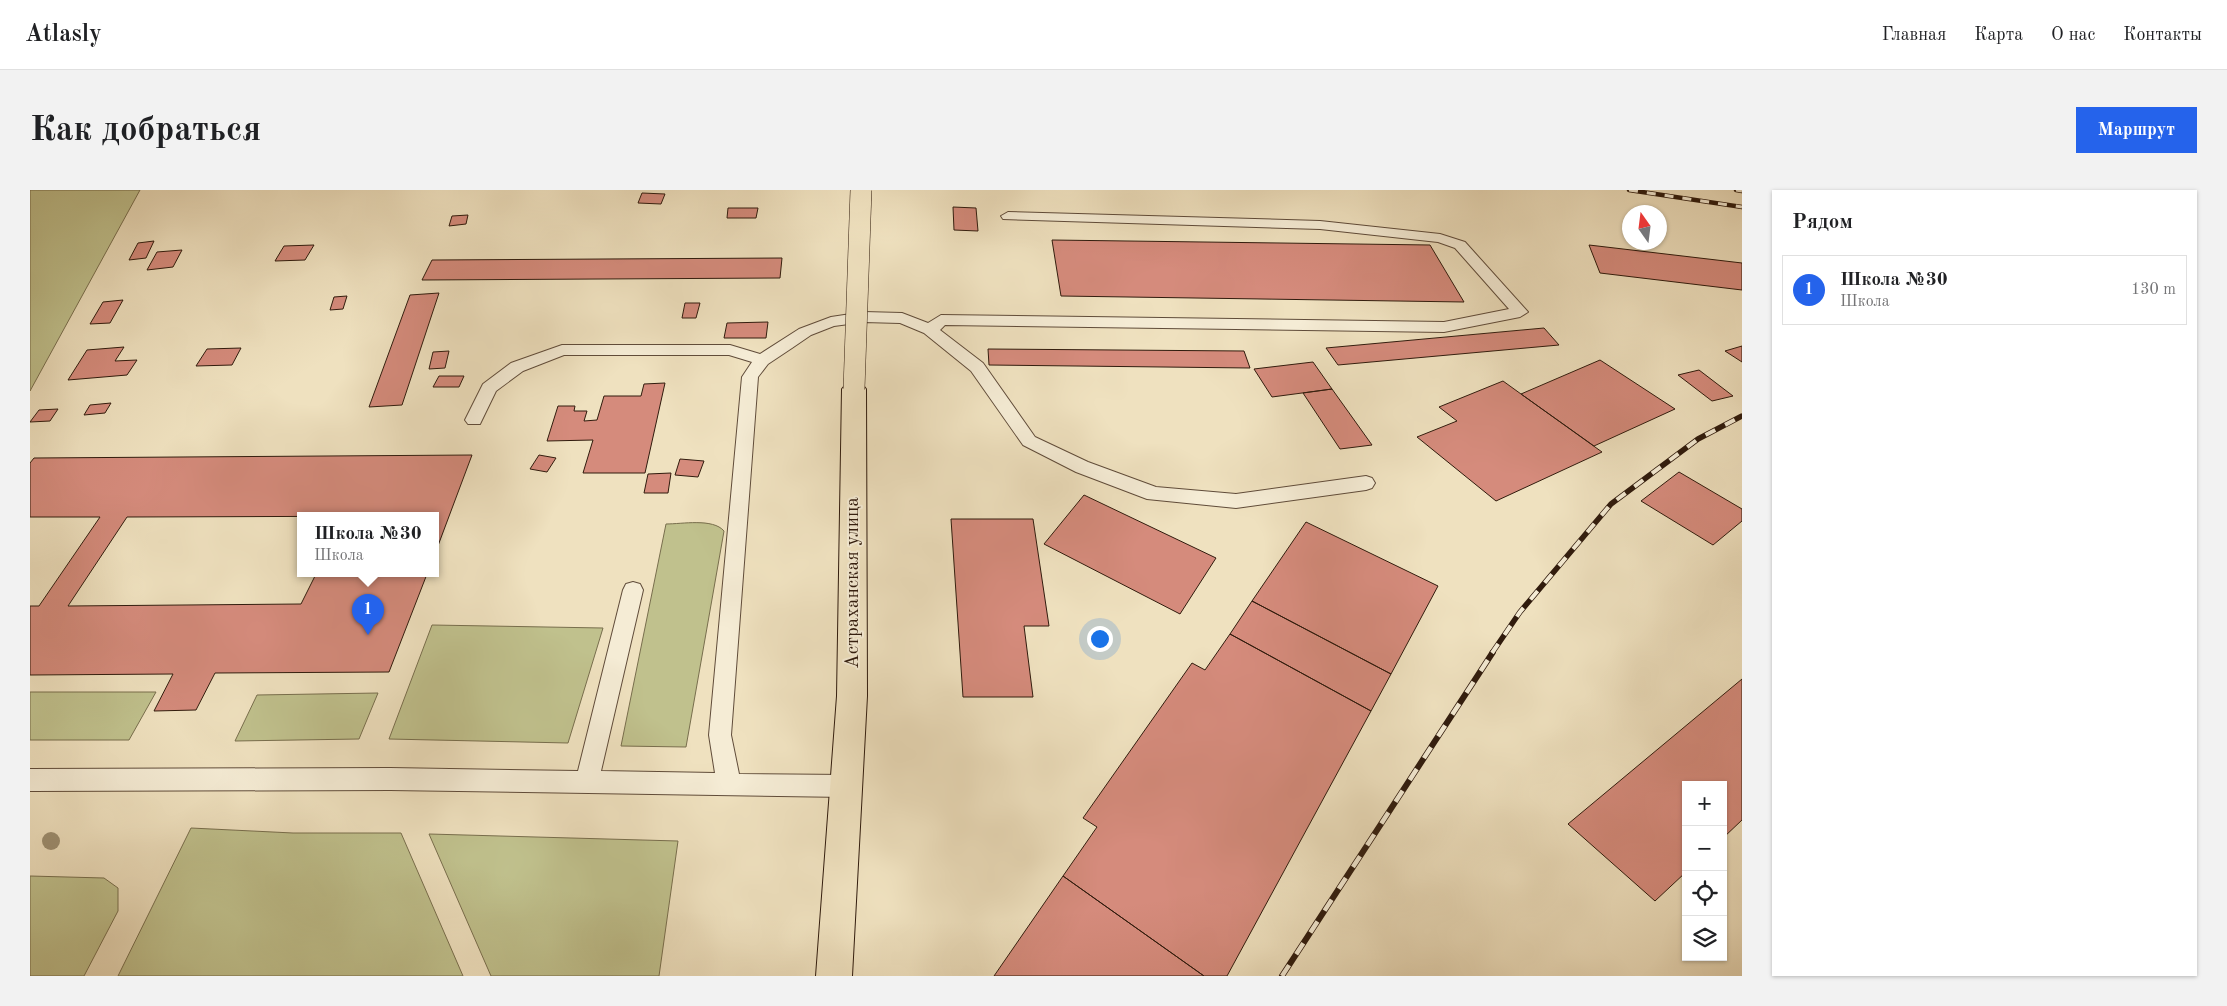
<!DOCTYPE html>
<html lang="ru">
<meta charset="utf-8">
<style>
:root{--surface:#fff;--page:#f2f2f2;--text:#202124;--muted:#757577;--line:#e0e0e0;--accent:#2563eb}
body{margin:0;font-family:"Old Standard TT",serif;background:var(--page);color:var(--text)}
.controls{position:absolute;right:15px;bottom:15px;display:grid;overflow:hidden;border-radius:0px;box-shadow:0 1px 4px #0004}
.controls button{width:45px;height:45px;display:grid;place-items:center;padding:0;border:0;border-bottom:1px solid var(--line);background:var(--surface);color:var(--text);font:25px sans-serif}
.compass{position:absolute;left:1592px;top:15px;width:45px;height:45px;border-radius:50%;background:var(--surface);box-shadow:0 1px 4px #0004;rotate:346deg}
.you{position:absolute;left:1069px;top:448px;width:18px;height:18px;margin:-12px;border:4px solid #fff;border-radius:50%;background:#1a73e8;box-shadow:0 0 0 8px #1a73e833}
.badge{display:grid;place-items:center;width:32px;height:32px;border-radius:50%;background:var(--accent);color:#fff;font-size:16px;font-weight:700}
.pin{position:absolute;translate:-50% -41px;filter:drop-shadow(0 1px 2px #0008)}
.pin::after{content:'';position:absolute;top:26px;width:18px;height:15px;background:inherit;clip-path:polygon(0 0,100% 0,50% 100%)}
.popup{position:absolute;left:267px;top:322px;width:142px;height:65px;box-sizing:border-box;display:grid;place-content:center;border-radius:0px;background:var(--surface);filter:drop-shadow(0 1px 4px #0005);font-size:16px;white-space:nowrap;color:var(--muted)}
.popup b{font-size:19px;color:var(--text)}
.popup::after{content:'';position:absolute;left:50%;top:100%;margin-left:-10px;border:10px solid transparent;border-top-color:var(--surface)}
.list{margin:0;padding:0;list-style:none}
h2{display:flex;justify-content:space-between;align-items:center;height:65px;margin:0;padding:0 20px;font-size:21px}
h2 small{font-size:16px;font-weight:400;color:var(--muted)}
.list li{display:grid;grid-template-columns:32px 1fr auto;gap:15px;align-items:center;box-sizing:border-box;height:70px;margin:0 10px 10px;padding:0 10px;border:1px solid var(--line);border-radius:0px}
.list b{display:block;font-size:19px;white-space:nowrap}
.list p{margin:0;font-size:16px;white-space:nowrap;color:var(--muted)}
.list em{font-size:16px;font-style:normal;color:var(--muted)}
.icon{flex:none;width:28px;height:28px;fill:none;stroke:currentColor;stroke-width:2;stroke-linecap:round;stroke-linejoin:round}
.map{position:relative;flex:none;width:1712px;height:786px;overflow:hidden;border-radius:0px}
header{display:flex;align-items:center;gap:30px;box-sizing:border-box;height:70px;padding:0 25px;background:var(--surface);border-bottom:1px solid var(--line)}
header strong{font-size:24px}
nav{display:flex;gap:28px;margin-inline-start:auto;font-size:18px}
.intro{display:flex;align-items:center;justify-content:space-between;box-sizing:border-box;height:120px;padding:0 30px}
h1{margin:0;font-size:35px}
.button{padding:12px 22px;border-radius:0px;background:var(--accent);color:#fff;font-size:18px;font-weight:700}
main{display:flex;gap:30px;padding:0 30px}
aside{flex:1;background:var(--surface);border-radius:0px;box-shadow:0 1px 4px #0004}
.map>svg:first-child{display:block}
.green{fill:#c0c18d;stroke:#786e4d}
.building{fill:#d58b7c;stroke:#301b0d}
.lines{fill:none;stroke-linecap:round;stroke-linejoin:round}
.lane-casing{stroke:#604c3a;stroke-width:2}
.primary-casing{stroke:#301b0d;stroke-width:2}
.lane{fill:#f5ecd5;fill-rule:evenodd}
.primary{fill:#efe1bf;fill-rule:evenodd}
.rail-far2-casing{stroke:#301b0d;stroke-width:4.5}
.rail-far1-casing{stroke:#301b0d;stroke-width:5.5}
.rail-casing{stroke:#301b0d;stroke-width:6}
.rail-far2{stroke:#f5ecd5;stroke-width:3;stroke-dasharray:9;stroke-linecap:butt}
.rail-far1{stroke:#f5ecd5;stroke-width:4;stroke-dasharray:11;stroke-linecap:butt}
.rail{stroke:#f5ecd5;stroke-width:4.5;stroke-dasharray:13;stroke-linecap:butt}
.primary-bridge-casing{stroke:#301b0d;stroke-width:22;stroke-linecap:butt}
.primary-bridge{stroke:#efe1bf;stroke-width:21}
.tree{fill:#9e9072}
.labels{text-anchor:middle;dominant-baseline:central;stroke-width:4;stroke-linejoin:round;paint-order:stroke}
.street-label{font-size:19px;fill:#301b0d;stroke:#f5ecd5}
</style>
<header>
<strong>Atlasly</strong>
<nav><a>Главная</a><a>Карта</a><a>О нас</a><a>Контакты</a></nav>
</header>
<div class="intro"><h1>Как добраться</h1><a class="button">Маршрут</a></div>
<main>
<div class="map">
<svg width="1712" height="786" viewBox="0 0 1712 786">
<rect width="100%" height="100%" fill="#efe1bf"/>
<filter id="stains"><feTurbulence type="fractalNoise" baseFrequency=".004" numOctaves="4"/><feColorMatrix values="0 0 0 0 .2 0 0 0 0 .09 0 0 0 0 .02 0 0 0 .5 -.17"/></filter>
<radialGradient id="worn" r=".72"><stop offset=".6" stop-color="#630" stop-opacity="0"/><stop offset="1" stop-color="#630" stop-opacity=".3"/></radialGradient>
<path class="green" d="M0 0H110L0 201Z
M636 334C652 334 683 328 694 341L656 557 591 556Z
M402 435 573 438 538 553 359 549Z
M0 502H126L99 550H0Z
M348 503 329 549 205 551 227 505Z
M161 638 263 643H371L433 786H88Z
M399 644 648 651 629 786H461Z
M0 686 74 688 88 698V721L54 786H0Z"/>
<path class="building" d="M612 3 635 4 631 14 608 13Z
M923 17 946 18 948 41 924 40Z
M698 18H728L726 28H697Z
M438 25 436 34 419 36 422 26Z
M1022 50 1400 55 1434 112 1031 106Z
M124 51 116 68 99 70 108 53Z
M284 55 275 70 245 71 254 56Z
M1559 55 1712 73V100L1570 83Z
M152 60 143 77 117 80 127 62Z
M752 68 750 88 392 90 402 70Z
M409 103 372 215 339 217 380 105Z
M317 106 313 119 300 120 304 107Z
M93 110 80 133 60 134 73 112Z
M655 113H670L666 128H652Z
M738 132 736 148H694L697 133Z
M1514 138 1529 155 1308 175 1296 158Z
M1712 156V172L1695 161Z
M94 157 85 171 107 170 97 185 38 190 57 160Z
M211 158 202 175 166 176 177 159Z
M958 159 1214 161 1220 178 959 175Z
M419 161 415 178 399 179 403 162Z
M1570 170 1645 219 1564 256 1491 204Z
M1283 172 1302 199 1242 207 1224 179Z
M1669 180 1703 206 1682 211 1648 185Z
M409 186H434L429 197H403Z
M1473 191 1491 204 1572 262 1466 311 1387 247 1427 231 1409 217Z
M635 193 615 283H553L563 250 517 251 528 216H545L544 221H557L554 231 567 230 574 206H611L614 194Z
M1302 199 1342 255 1310 259 1273 203Z
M81 213 75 223 54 225 60 215Z
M28 219 20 231 0 232 9 220Z
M442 265 406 361V326L97 327 38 416 271 414 286 384H397L359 482 185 483 166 520 124 521 143 484 0 485V416H9L70 327H0V273L4 268Z
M509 265 526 268 517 282 500 279Z
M650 269 674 271 668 287 645 285Z
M1649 282 1712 319V331L1683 355 1611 311Z
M641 283 638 303H614L618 284Z
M1054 305 1186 368 1150 424 1014 354Z
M921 329H1003L1019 436H994L1003 507H933Z
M1276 332 1408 396 1361 484 1222 411Z
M1222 411 1361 484 1341 521 1200 444Z
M1200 444 1341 521 1197 786H1174L1033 686 1067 637 1053 628 1162 473 1175 480Z
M1712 489V630L1693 648V595H1656V682L1625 711 1538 634Z
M1033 686 1174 786H964Z"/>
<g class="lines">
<defs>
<path id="lane" d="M978 22 1290 31 1410 44 1435 52 1498 122 1490 127 1414 142 915 135 910 140 953 173 1005 247 1058 272 1126 297 1206 304 1336 286 1342 288 1345 293 1342 298 1336 300 1206 318 1117 309 1046 282 993 255 941 181 894 143 870 133 834 132 804 136 781 145 762 158 738 174 728 187 701 545 709 584 816 585 824 588 828 596 824 604 816 607 360 600 0 601V579L360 578 548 581 593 400 596 394 603 392 610 394 613 400 571 581 685 583 679 545 712 187 722 172 699 165H534L493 181 466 201 450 234H438L435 230 453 194 481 173 532 155H700L730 164 769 139 801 127 834 122 872 123 898 133 911 125 1414 132 1479 119 1425 58 1408 52 1290 39 973 29 971 26Z"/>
<path id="primary" d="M824 191 832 194 836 199 837 506 822 786H786L807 506 812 199 816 194Z"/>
</defs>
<use href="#lane" class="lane-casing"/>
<use href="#primary" class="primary-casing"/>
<use href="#lane" class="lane"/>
<use href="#primary" class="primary"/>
<defs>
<path id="rail-far2" d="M1599 0 1712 17
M1706 0 1712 1"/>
<path id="rail-far1" d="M1462 463 1490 422 1581 314 1668 249 1712 226"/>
<path id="rail" d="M1252 786 1463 462"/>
</defs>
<use href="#rail-far2" class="rail-far2-casing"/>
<use href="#rail-far1" class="rail-far1-casing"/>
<use href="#rail" class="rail-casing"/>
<use href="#rail-far2" class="rail-far2"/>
<use href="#rail-far1" class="rail-far1"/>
<use href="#rail" class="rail"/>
<defs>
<path id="primary-bridge" d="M824 199 831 0"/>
</defs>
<use href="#primary-bridge" class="primary-bridge-casing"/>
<use href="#primary-bridge" class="primary-bridge"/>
</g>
<circle class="tree" cx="21" cy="651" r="9"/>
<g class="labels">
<g class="street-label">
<text transform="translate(823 393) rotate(-90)">Астраханская улица</text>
</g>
</g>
<rect width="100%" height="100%" filter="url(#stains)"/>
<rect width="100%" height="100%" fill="url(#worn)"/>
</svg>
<div class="controls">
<button>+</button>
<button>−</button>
<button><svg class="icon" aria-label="locate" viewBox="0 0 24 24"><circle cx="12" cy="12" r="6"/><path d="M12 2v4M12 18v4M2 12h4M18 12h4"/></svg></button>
<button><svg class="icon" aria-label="layers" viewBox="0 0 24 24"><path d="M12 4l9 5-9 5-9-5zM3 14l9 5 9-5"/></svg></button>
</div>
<svg class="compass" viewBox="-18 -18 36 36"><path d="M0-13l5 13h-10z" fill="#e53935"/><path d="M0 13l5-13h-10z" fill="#757577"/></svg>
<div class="you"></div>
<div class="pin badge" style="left:338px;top:445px">1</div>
<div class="popup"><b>Школа №30</b>Школа</div>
</div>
<aside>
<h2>Рядом<small></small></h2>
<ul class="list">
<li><span class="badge">1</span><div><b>Школа №30</b><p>Школа</p></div><em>130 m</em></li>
</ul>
</aside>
</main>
